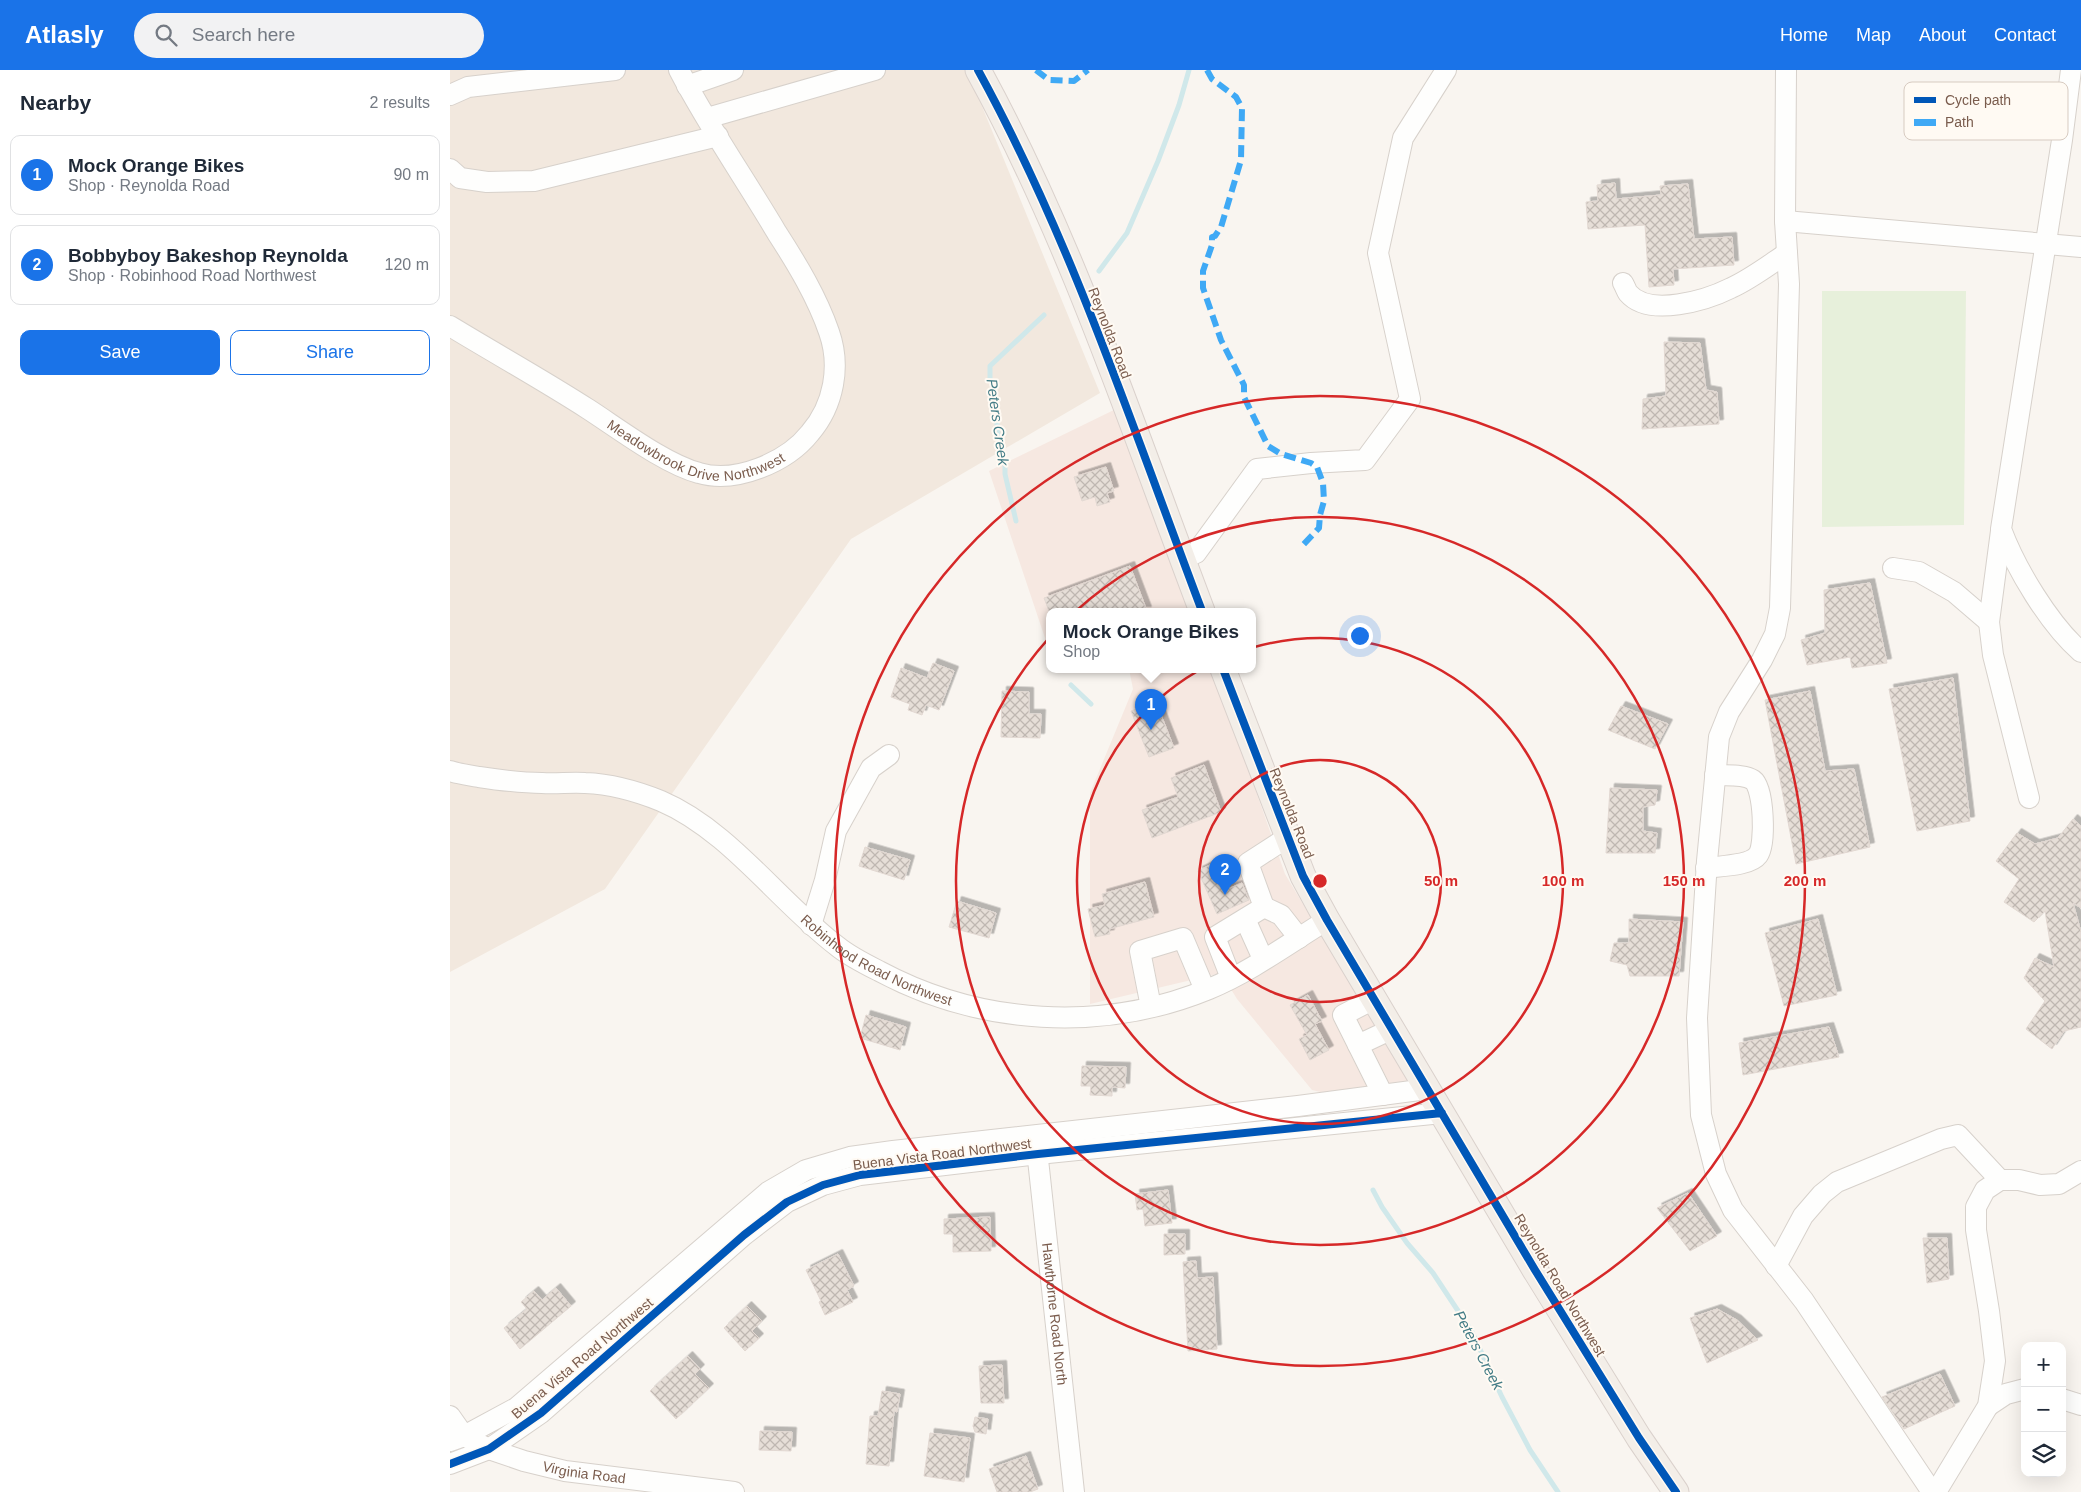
<!DOCTYPE html>
<meta charset="utf-8">
<style>
:root{--surface:#fff;--page:#f2f2f3;--text:#1f2937;--muted:#747a83;--line:#e0e1e3;--accent:#1a73e8}
body{margin:0;font-family:Arial,sans-serif;background:var(--page);color:var(--text)}
.controls{position:absolute;right:15px;bottom:15px;display:grid;overflow:hidden;border-radius:10px;box-shadow:0 5px 20px #0002}
.controls button{width:45px;height:45px;display:grid;place-items:center;padding:0;border:0;border-bottom:1px solid var(--line);background:var(--surface);color:var(--text);font:25px sans-serif}
.you{position:absolute;left:909px;top:565px;width:18px;height:18px;margin:-12px;border:4px solid #fff;border-radius:50%;background:#1a73e8;box-shadow:0 0 0 8px #1a73e833}
.badge{display:grid;place-items:center;width:32px;height:32px;border-radius:50%;background:var(--accent);color:#fff;font-size:16px;font-weight:700}
.pin{position:absolute;translate:-50% -41px;filter:drop-shadow(0 1px 2px #0008)}
.pin::after{content:'';position:absolute;top:26px;width:18px;height:15px;background:inherit;clip-path:polygon(0 0,100% 0,50% 100%)}
.popup{position:absolute;left:596px;top:538px;width:210px;height:65px;box-sizing:border-box;display:grid;place-content:center;border-radius:10px;background:var(--surface);filter:drop-shadow(0 1px 4px #0005);font-size:16px;white-space:nowrap;color:var(--muted)}
.popup b{font-size:19px;color:var(--text)}
.popup::after{content:'';position:absolute;left:50%;top:100%;margin-left:-10px;border:10px solid transparent;border-top-color:var(--surface)}
.list{margin:0;padding:0;list-style:none}
h2{display:flex;justify-content:space-between;align-items:center;height:65px;margin:0;padding:0 20px;font-size:21px}
h2 small{font-size:16px;font-weight:400;color:var(--muted)}
.list li{display:grid;grid-template-columns:32px 1fr auto;gap:15px;align-items:center;box-sizing:border-box;height:80px;margin:0 10px 10px;padding:0 10px;border:1px solid var(--line);border-radius:10px}
.list b{display:block;font-size:19px;white-space:nowrap}
.list p{margin:0;font-size:16px;white-space:nowrap;color:var(--muted)}
.list em{font-size:16px;font-style:normal;color:var(--muted)}
.actions{display:flex;gap:10px;padding:15px 20px}
.actions a{flex:1;padding:11px 0;border:1px solid var(--accent);border-radius:10px;text-align:center;font-size:18px;color:var(--accent)}
.actions .main{background:var(--accent);color:#fff}
.icon{flex:none;width:28px;height:28px;fill:none;stroke:currentColor;stroke-width:2;stroke-linecap:round;stroke-linejoin:round}
.map{position:relative;flex:none;width:1631px;height:1422px;overflow:hidden}
header{display:flex;align-items:center;gap:30px;box-sizing:border-box;height:70px;padding:0 25px;background:var(--accent);color:#fff}
header strong{font-size:24px}
nav{display:flex;gap:28px;margin-inline-start:auto;font-size:18px}
.search{width:350px;height:45px;background:var(--page);display:flex;align-items:center;gap:12px;box-sizing:border-box;padding:0 18px;border-radius:28px;color:var(--muted);font-size:19px}
main{display:flex}
aside{flex:1;background:var(--surface)}
.map>svg:first-child{display:block}
.residential{fill:#f2e8de}
.commercial{fill:#f6e8e1}
.green{fill:#e7f0db}
.lines{fill:none;stroke-linecap:round;stroke-linejoin:round}
.stream{stroke:#d0e8ea;stroke-width:5}
.building{fill:url(#building-cross-hatch);stroke:#e2d8d2;filter:url(#shadow)}
.minor-casing{stroke:#d7d1cb;stroke-width:22}
.major-casing{stroke:#dad1cc;stroke-width:27}
.minor{stroke:#fefefd;stroke-width:20}
.major{stroke:#f3eee8;stroke-width:25}
.quiet{stroke:#3fa9f5;stroke-width:6;stroke-dasharray:12 6;stroke-linecap:butt}
.cycleway-casing{stroke:#fffaf3;stroke-width:11}
.cycleway{stroke:#0057b8;stroke-width:8}
.ring{fill:none;stroke:#d62828;stroke-width:2.5}
.labels{text-anchor:middle;dominant-baseline:central;stroke-width:4;stroke-linejoin:round;paint-order:stroke}
.street-label{font-size:14px;fill:#7a5c4d;stroke:#fffaf3}
.water-label{font-size:15px;font-style:italic;fill:#437c86;stroke:#fffaf3}
.key{fill:#fffaf3;stroke:#d7cbc1;stroke-width:1}
.key-label{font-size:14px;fill:#7a5c4d}
.centre{fill:#d62828;stroke:#fffaf3;stroke-width:2.5}
.ring-label{font-size:15px;text-anchor:middle;font-weight:bold;fill:#d62828;stroke:#fffaf3;stroke-width:4;stroke-linejoin:round;paint-order:stroke}
</style>
<header>
<strong>Atlasly</strong>
<div class="search"><svg class="icon" aria-label="search" viewBox="0 0 24 24"><circle cx="10" cy="10" r="6"/><path d="M15 15l6 6"/></svg>Search here</div>
<nav><a>Home</a><a>Map</a><a>About</a><a>Contact</a></nav>
</header>
<main>
<aside>
<h2>Nearby<small>2 results</small></h2>
<ul class="list">
<li><span class="badge">1</span><div><b>Mock Orange Bikes</b><p>Shop · Reynolda Road</p></div><em>90 m</em></li>
<li><span class="badge">2</span><div><b>Bobbyboy Bakeshop Reynolda</b><p>Shop · Robinhood Road Northwest</p></div><em>120 m</em></li>
</ul>
<div class="actions"><a class="main">Save</a><a>Share</a></div>
</aside>
<div class="map">
<svg width="1631" height="1422" viewBox="0 0 1631 1422">
<defs>
<pattern id="building-cross-hatch" width="8" height="8" patternUnits="userSpaceOnUse" patternTransform="scale(1.25)"><rect width="8" height="8" fill="#e6ded7"/><path d="M0 0l8 8M0 8l8-8" fill="none" stroke="#bfb7b1"/></pattern>
<filter id="shadow"><feDropShadow dx="4.5" dy="-4.5" stdDeviation="0" flood-color="#0004"/></filter>
</defs>
<rect width="100%" height="100%" fill="#f9f5f0"/>
<path class="residential" d="M0 0H517L650 323 401 469 155 819 0 902Z"/>
<path class="commercial" d="M670 337 743 541H600V583L539 401Z
M679 599H763L835 804 965 1022 925 1035 862 1020 787 929 771 903 640 934V723L683 619Z"/>
<path class="green" d="M1372 221H1516L1514 455 1372 457Z"/>
<g class="lines">
<path class="stream" d="M649 201 677 163 708 91 729 35 739 0
M566 451 555 404V392L549 374 546 345 543 339V315L540 309V296L594 245
M621 615 641 634
M923 1120 932 1137 957 1173 983 1203 1022 1262 1052 1327 1080 1380 1108 1422"/>
</g>
<path class="building" d="M1165 113 1166 129 1211 125 1210 116 1238 114 1244 169 1282 167 1284 195 1223 199 1224 215 1199 217 1195 155 1138 159 1136 132 1148 131 1147 115Z
M1214 272 1250 273 1256 320 1267 322 1269 354 1192 359 1193 329 1216 326Z
M656 397 664 421 657 423 660 432 647 436 645 427 632 431 624 407Z
M680 496 697 541H599L594 528Z
M1420 513 1437 593 1402 598 1400 587 1357 595 1351 570 1375 563 1374 520Z
M483 593 504 601 489 640 476 635 472 645 458 640 460 634 441 627 451 598 477 608Z
M1503 608 1520 751 1467 761 1439 619Z
M552 621 579 622V644H591L590 668 551 667Z
M1360 621 1375 701 1404 699 1420 777 1346 794 1315 630Z
M706 632 724 678 699 687 681 641Z
M1171 636 1218 654 1205 679 1158 660Z
M754 695 771 742 702 768 692 740 728 727 721 708Z
M1160 718 1207 720 1205 735 1193 737V761L1207 763 1205 783H1156Z
M1623 749 1631 756V838L1623 833 1631 862V957L1614 961 1602 979 1576 959 1595 931 1574 908 1585 888 1604 897 1595 841 1584 852 1554 832 1569 809 1546 791 1567 763 1585 774 1608 768Z
M415 777 460 790 454 810 409 796Z
M768 791 780 818 792 813 799 830 767 844 748 801Z
M695 812 704 847 659 859 660 864 645 867 638 839 655 835 652 824Z
M507 831 546 843 539 868 499 857Z
M1179 849 1233 852 1229 906H1180L1177 895 1160 891 1164 873H1179Z
M1368 849 1387 925 1334 936 1315 863Z
M858 925 872 951 865 954 879 980 860 990 849 969 857 965 840 935Z
M416 945 456 957 450 980 410 968Z
M1379 957 1389 987 1293 1005 1289 973Z
M632 996 676 997 675 1018 662 1017V1026L640 1025 641 1016H631Z
M718 1120 722 1153 695 1156 693 1139 687 1140 685 1124Z
M1238 1123 1267 1166 1240 1181 1207 1138Z
M540 1147 541 1181 503 1182V1164H494V1149Z
M714 1164H735V1184L714 1185Z
M1473 1168H1497L1499 1209 1477 1213Z
M388 1184 404 1216 397 1220 403 1232 375 1245 369 1232 371 1231 356 1200Z
M746 1191 747 1208 763 1207 767 1279 738 1281 733 1192Z
M106 1218 121 1236 70 1279 54 1258 77 1239 71 1232 84 1221 92 1230Z
M297 1236 312 1251 302 1261 309 1268 295 1281 274 1258Z
M1267 1239 1287 1250 1308 1270 1257 1293 1240 1248Z
M238 1286 250 1299 245 1304 259 1318 226 1349 200 1321Z
M552 1295 554 1333H531L529 1296Z
M1490 1304 1505 1336 1454 1359 1432 1327Z
M432 1321 450 1324 447 1342 444 1341 439 1396 416 1394 420 1346H428Z
M525 1347 538 1349 536 1364 525 1362 523 1356Z
M310 1361 342 1362 341 1381 309 1380Z
M480 1363 520 1368 514 1412 474 1406Z
M576 1386 588 1419 580 1422H547L539 1399Z"/>
<g class="lines">
<defs>
<g id="minor">
<path d="M1336 0 1335 151 1339 214 1330 538 1325 564 1312 590 1279 642 1269 667 1257 791 1247 948 1251 1045 1266 1104 1283 1140 1354 1231 1482 1422"/>
<path d="M1621 0 1612 70 1551 459C1566 499 1599 554 1631 582"/>
<path d="M237 16 283 0"/>
<path d="M0 25 18 17 165 0"/>
<path d="M257 48 425 0"/>
<path d="M0 99 10 108 37 112 84 111 268 66"/>
<path d="M1335 151 1631 177"/>
<path d="M1173 213C1175 216 1176 220 1178 223 1199 248 1257 230 1281 218 1301 209 1319 195 1337 183"/>
<path id="s1" d="M0 256C46 284 93 310 138 339 169 359 215 394 249 403 286 414 337 392 360 363 384 335 391 296 379 262 367 227 347 194 327 163 295 109 258 56 229 0"/>
<path d="M1551 461 1539 552 1543 585 1579 728"/>
<path d="M732 489 746 483 807 399 861 393 915 390 960 329 928 183 953 68 996 0"/>
<path d="M1443 498 1469 502 1504 522 1539 552"/>
<path id="s2" d="M0 701C9 704 19 705 29 707 49 710 71 713 92 713 106 714 121 712 135 713 160 714 189 722 211 731 279 760 329 832 387 876 399 886 415 894 429 901 530 955 652 963 759 919 800 902 838 874 877 850"/>
<path d="M1256 798C1269 796 1300 796 1308 785 1316 774 1314 718 1303 710 1294 704 1276 706 1265 705"/>
<path d="M814 837 831 845 849 868"/>
<path d="M795 849 813 889"/>
<path d="M361 855 375 810 386 761 421 698 439 685"/>
<path d="M781 908 765 867 814 837 798 793 838 767"/>
<path d="M924 929 893 945 933 1025"/>
<path d="M701 937 690 881 733 868 755 920"/>
<path d="M908 975 942 959"/>
<path id="s3" d="M586 1071 624 1422"/>
<path d="M1326 1196 1353 1146 1372 1124 1387 1112 1491 1069 1508 1065 1550 1110"/>
<path d="M1612 1329 1631 1335"/>
<path d="M1538 1336 1556 1324 1575 1319"/>
<path id="s4" d="M0 1346 14 1366 39 1379 74 1391 115 1401 284 1422"/>
<path d="M0 1371 14 1366 66 1338 318 1122 356 1100 400 1087 443 1081 848 1036 977 1019"/>
<path d="M0 1394 39 1379 91 1343 294 1165 337 1132 373 1115 410 1105 588 1084 992 1043"/>
<path d="M1486 1422 1538 1336 1545 1291 1539 1241 1526 1160V1137L1535 1120 1550 1110H1569L1590 1115 1609 1114 1631 1101"/>
</g>
<path id="major" d="M528 0C622 171 683 359 752 541
M773 599 853 806 877 850 1085 1200 1189 1368 1226 1422"/>
</defs>
<use href="#minor" class="minor-casing"/>
<use href="#major" class="major-casing"/>
<use href="#minor" class="minor"/>
<use href="#major" class="major"/>
<path class="quiet" d="M586 0 599 10 624 11 638 0
M757 0 762 9 786 27 792 38 791 90 771 157 765 166 762 167V175L753 201V218L771 270 794 315V327L818 376 831 384 861 393 867 397 873 413 874 431 870 445 869 458 853 475"/>
<defs>
<path id="cycleway" d="M528 0C622 171 683 359 752 541
M773 599 853 806 877 850 1085 1200 1189 1368 1226 1422
M0 1394 39 1379 91 1343 294 1165 337 1132 373 1115 410 1105 588 1084 992 1043"/>
</defs>
<use href="#cycleway" class="cycleway-casing"/>
<use href="#cycleway" class="cycleway"/>
</g>
<g class="ring">
<circle cx="870" cy="811" r="121"/>
<circle cx="870" cy="811" r="243"/>
<circle cx="870" cy="811" r="364"/>
<circle cx="870" cy="811" r="485"/>
</g>
<g class="labels">
<g class="street-label">
<text transform="translate(660 263) rotate(69)">Reynolda Road</text>
<text stroke="none"><textPath href="#s1" startOffset="282">Meadowbrook Drive Northwest</textPath></text>
<text transform="translate(842 743) rotate(68)">Reynolda Road</text>
<text stroke="none"><textPath href="#s2" startOffset="485">Robinhood Road Northwest</textPath></text>
<text transform="translate(492 1084) rotate(-7)">Buena Vista Road Northwest</text>
<text transform="translate(1110 1215) rotate(59)">Reynolda Road Northwest</text>
<text stroke="none"><textPath href="#s3" startOffset="174">Hawthorne Road North</textPath></text>
<text transform="translate(132 1288) rotate(-40)">Buena Vista Road Northwest</text>
<text stroke="none"><textPath href="#s4" startOffset="151">Virginia Road</textPath></text>
</g>
<g class="water-label">
<text transform="translate(548 352) rotate(82)">Peters Creek</text>
<text transform="translate(1029 1280) rotate(62)">Peters Creek</text>
</g>
</g>
<rect x="1454" y="12" width="164" height="58" rx="8" class="key"/>
<rect x="1464" y="27" width="22" height="6" fill="#0057b8"/>
<rect x="1464" y="49" width="22" height="7" fill="#3fa9f5"/>
<g class="key-label">
<text x="1495" y="35">Cycle path</text>
<text x="1495" y="57">Path</text>
</g>
<circle cx="870" cy="811" r="8" class="centre"/>
<g class="ring-label">
<text x="991" y="816">50 m</text>
<text x="1113" y="816">100 m</text>
<text x="1234" y="816">150 m</text>
<text x="1355" y="816">200 m</text>
</g>
</svg>
<div class="controls">
<button>+</button>
<button>−</button>
<button><svg class="icon" aria-label="layers" viewBox="0 0 24 24"><path d="M12 4l9 5-9 5-9-5zM3 14l9 5 9-5"/></svg></button>
</div>
<div class="you"></div>
<div class="pin badge" style="left:701px;top:660px">1</div>
<div class="popup"><b>Mock Orange Bikes</b>Shop</div>
<div class="pin badge" style="left:775px;top:825px">2</div>
</div>
</main>
